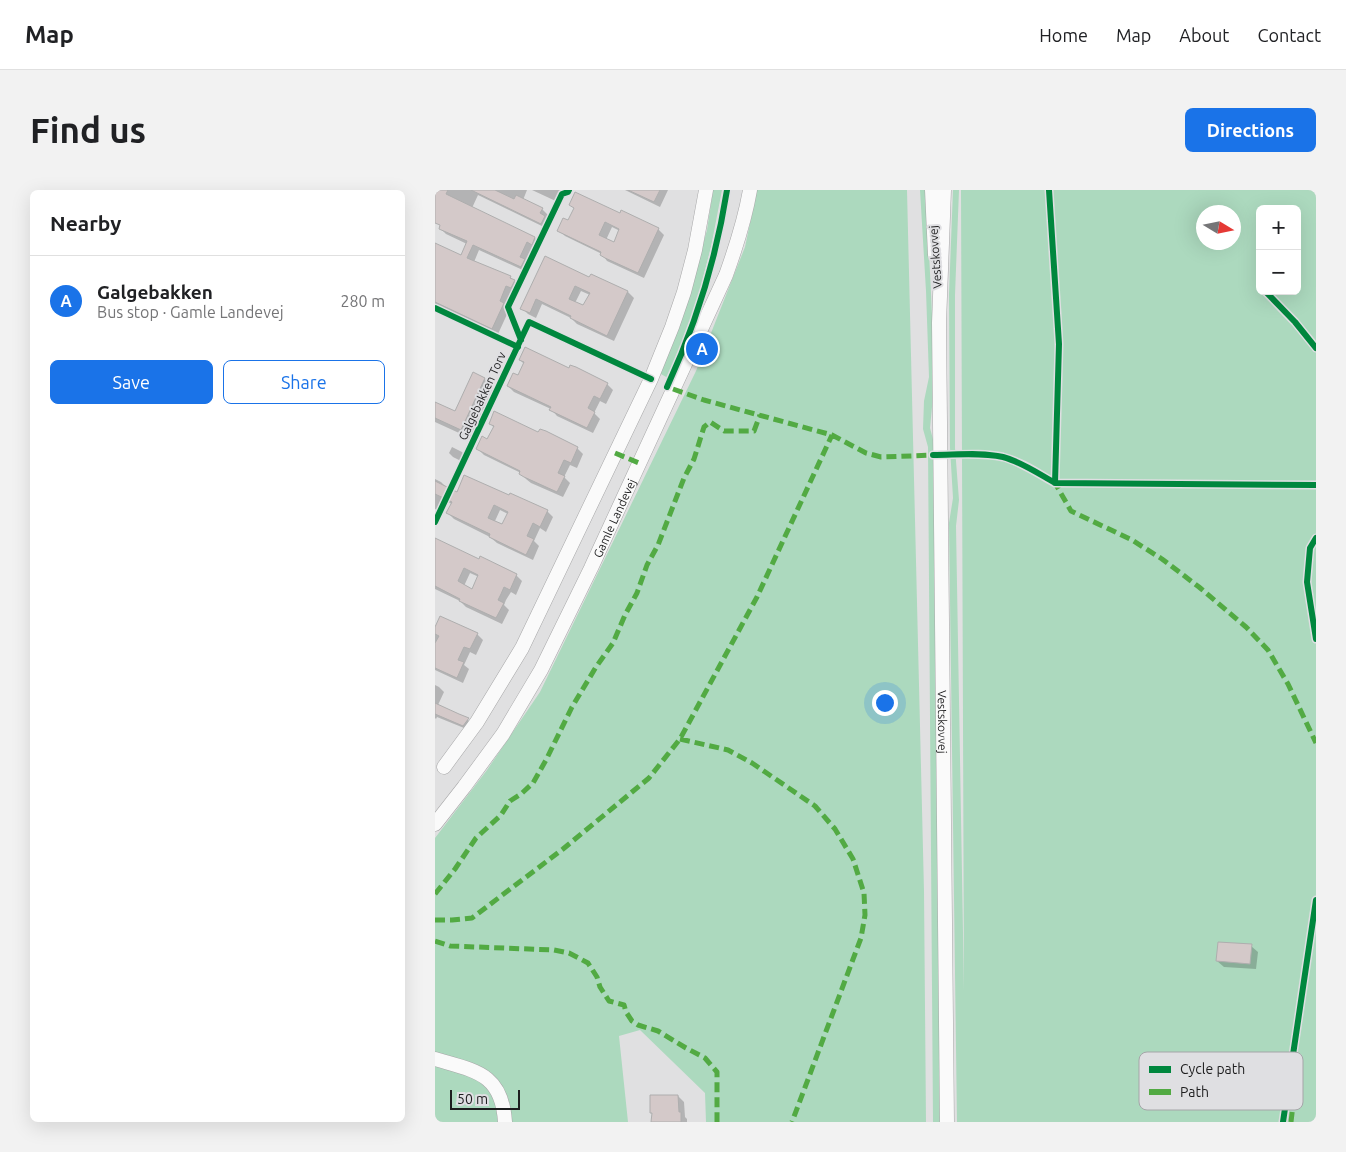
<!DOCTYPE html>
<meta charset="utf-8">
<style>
:root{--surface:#fff;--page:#f2f2f2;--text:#202124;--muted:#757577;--line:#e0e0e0;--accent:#1a73e8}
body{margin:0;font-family:Ubuntu,sans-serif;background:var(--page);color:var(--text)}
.controls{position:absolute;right:15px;top:15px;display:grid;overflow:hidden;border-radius:8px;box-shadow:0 5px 20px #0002}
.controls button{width:45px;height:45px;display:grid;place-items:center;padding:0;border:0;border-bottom:1px solid var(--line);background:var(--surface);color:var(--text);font:25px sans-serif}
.compass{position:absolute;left:761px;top:15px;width:45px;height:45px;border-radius:50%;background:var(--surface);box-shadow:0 5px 20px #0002;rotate:100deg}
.scale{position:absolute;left:15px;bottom:12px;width:70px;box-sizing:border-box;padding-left:5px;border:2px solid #1e1e1f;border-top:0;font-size:14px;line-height:18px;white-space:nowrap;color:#1e1e1f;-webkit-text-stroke:4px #dfdfe2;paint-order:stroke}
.you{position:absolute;left:449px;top:512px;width:18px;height:18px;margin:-12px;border:4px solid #fff;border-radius:50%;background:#1a73e8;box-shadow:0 0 0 8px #1a73e833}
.badge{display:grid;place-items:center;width:32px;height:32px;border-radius:50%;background:var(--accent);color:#fff;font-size:16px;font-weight:700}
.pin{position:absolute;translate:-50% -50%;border:2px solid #fff;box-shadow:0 1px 5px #0006}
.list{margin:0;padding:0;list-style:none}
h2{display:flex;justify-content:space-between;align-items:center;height:65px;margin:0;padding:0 20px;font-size:21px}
h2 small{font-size:16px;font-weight:400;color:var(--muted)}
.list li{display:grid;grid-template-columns:32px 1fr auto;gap:15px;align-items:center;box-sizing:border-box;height:90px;padding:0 20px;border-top:1px solid var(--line)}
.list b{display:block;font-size:19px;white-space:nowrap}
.list p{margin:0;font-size:16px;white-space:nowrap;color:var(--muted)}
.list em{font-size:16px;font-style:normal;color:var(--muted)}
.actions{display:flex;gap:10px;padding:15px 20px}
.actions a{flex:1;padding:11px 0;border:1px solid var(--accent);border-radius:8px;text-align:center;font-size:18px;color:var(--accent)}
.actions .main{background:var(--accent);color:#fff}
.map{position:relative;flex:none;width:881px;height:932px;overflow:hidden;border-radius:8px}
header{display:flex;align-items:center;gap:30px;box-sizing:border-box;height:70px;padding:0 25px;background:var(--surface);border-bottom:1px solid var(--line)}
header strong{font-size:24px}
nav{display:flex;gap:28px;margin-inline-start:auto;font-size:18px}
.intro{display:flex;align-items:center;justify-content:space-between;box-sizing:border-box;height:120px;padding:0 30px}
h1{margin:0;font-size:35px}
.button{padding:12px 22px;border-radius:8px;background:var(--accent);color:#fff;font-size:18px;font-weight:700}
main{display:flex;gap:30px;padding:0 30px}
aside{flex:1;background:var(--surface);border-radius:8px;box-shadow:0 5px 20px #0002}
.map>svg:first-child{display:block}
.green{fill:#acd9be;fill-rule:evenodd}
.shadow{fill:#0003;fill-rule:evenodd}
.building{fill:#d4c9c9;stroke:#aeaeae;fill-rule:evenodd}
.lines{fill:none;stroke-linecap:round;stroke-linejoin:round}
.minor-casing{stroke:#a7a7a8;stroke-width:15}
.minor{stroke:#fafafa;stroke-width:14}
.quiet{stroke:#52aa43;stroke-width:5;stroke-dasharray:10 5;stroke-linecap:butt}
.cycleway-casing{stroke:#dfdfe2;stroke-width:9}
.cycleway{stroke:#00873e;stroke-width:6}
.labels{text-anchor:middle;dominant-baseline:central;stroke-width:4;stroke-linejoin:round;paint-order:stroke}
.street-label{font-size:12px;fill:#1e1e1f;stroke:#dfdfe2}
.key{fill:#dfdfe2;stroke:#a5a5a8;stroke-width:1}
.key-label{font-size:14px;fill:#1e1e1f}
</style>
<header>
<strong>Map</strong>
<nav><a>Home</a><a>Map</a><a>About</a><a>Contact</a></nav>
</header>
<div class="intro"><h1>Find us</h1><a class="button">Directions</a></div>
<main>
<aside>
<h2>Nearby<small></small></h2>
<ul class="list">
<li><span class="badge">A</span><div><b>Galgebakken</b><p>Bus stop · Gamle Landevej</p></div><em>280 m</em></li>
</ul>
<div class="actions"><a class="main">Save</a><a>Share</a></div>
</aside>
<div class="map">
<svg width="881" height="932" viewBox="0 0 881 932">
<rect width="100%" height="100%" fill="#e0e0e1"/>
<path class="green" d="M278 0H287L276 57 262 112 233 188 224 183 252 111 272 40Z
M322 0H472L489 701 491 932H271L270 903 205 840 184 846 193 932H0V648L52 580 105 502 261 181 310 57Z
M485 0H491L500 186 495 238 500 257 505 932H498L493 257 488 239 489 211 494 187 491 101Z
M518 0H524L520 105V258L524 310 521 336 529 801 526 0H881V932H522L514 333 518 308 515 258 514 104ZM825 19H862V101H825ZM768 22H798V52H768Z"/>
<path class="shadow" d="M0 0H92L88 10 107 19 113 25 112 29 116 33 113 39 43 5 37 18 100 48 106 54 103 60 98 58 91 72 95 76 92 82 44 60 39 72 75 87 85 97 82 103 78 101 71 116 74 120 63 144 0 114V54L27 67 32 54 11 44 5 38 6 36 0 20Z
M97 0H131L125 13Z
M190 0H233L225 17Z
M136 15 185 24 223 39 229 45 209 88 172 71 167 64 130 46 124 40 133 32 140 19ZM177 37 185 41 179 54 171 50Z
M111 68 155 89 156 86 193 102 199 108 179 151 142 134 136 128 107 114 101 128 93 124 87 118ZM146 101 155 105 149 117 140 113Z
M85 170 135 179 172 194 178 200 171 214 165 211 159 223 165 229 158 243 122 226 116 219 79 202 73 196 83 187 89 174Z
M39 184 50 189 58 198 35 248 0 232V213L21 223Z
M55 233 104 243 142 258 148 264 142 278 135 275 129 287 135 293 128 307 96 293 91 289 86 283 49 265 43 259 53 250 59 238Z
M17 257 27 262 31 266 28 272 18 267 14 263Z
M0 289 6 292 12 298 22 303 112 321 118 327 111 342 105 338 99 351 104 356 98 370 62 353 55 347 19 329 13 323 17 314 7 309 2 320 0 319ZM65 320 73 324 67 336 60 331Z
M0 350 44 371 45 368 81 385 87 391 81 405 76 402 71 410 69 415 74 420 67 434 31 417 25 411 0 399ZM35 383 44 387 38 400 29 396Z
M0 440 42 444 48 450 41 465 35 462 29 475 34 479 28 493 0 480Z
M0 495 4 497 9 502 3 515 33 530 38 535 34 540 2 527 1 529 0 528Z
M816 756 823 762 821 779 789 777 782 771Z
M243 906 249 912 250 927 252 929V932H218V924L216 923Z"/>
<path class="building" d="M0 0H13L11 4 100 47 97 55 92 52 85 67 90 69 86 77 38 55 32 68 76 86 75 88 80 90 76 98 71 96 65 111 69 113 57 139 0 112V53L26 65 32 51 4 39 5 35 0 33Z
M36 0H60L79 9 81 5 108 18 105 23 110 26 106 34Z
M193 0H225L219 12Z
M140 2 185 23 186 20 224 38 203 83 170 68 165 65 166 62 122 41 128 28 133 30 139 18 134 15ZM170 32 184 39 179 52 164 45Z
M110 66 154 87 156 84 193 101 172 146 135 128 136 126 101 109 95 123 85 119ZM140 96 155 103 148 115 134 109Z
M90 157 134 178 135 175 141 177 173 193 165 209 159 206 153 218 160 222 152 238 114 220 116 217 72 196 78 183 83 185 89 172 84 170Z
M38 182 50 188 26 240 0 228V212L20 221Z
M59 221 103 242 105 239 111 241 143 257 136 273 129 270 123 283 130 286 122 302 89 287 84 284 85 281 41 259 47 246 52 249 59 236 54 234Z
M29 285 74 305 75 303 113 320 105 337 98 333 92 346 99 349 91 365 54 347 55 344 11 323 17 312 0 304V291L22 302ZM59 315 73 322 67 334 53 328Z
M0 348 44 369 45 366 82 384 75 400 69 397 66 404 63 410 69 413 61 428 24 411 25 409 0 396ZM29 378 43 385 37 399 23 391Z
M5 426 43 443 35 459 29 457 23 470 29 472 22 488 0 478V453L4 446 0 444V437Z
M0 513 24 524 34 528 28 536 0 524Z
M783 752 817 754 815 774 781 771Z
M215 905H243L244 922H246V932H216L217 923H215Z"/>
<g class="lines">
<defs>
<g id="minor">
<path d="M497 0 500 65"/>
<path id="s1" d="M509 0 504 133 512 932"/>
<path d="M9 577 42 532 87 458 216 189 237 137 249 102 260 60 271 0"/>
<path id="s2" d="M0 634 29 597 68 544 106 480 156 378 291 85C301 57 310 29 315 0"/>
<path d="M0 869C40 881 67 883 70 932"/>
</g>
</defs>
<use href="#minor" class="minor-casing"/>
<use href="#minor" class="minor"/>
<path class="quiet" d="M238 199 269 210 397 245 431 263 446 267 501 265
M180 263 204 273
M620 290V293L636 321 697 350 727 369 764 397 811 437 833 460 853 494 881 553
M245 549 293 560 317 573 380 616 400 639 418 669 429 703 430 725 426 748 357 932
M0 704 20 679 41 648 66 625 75 611 86 604 98 593 111 570 137 517 161 477 178 453 190 425 202 403 212 375 223 355 249 288 259 269 269 237 275 232 289 241H319L325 225
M0 730H17L37 728 128 659 214 588 245 549 322 407 397 245
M0 751 15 756 119 760 134 763 153 773 162 787 165 797 174 811 189 815 191 822 197 831 203 835 223 841 251 858 270 868 282 882V932
M856 932 858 915"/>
<defs>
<path id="cycleway" d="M614 0 624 154 620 293
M830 101 860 132 881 158
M0 118 83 157
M86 150 73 117 127 4 133 2 134 0
M232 197C262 132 281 70 292 0
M498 265C521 265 546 262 568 267 587 272 604 284 620 293L881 295
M0 332 94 132 216 189
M881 348 875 358 872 392 881 449
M848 932 881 710"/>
</defs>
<use href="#cycleway" class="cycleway-casing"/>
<use href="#cycleway" class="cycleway"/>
</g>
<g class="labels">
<g class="street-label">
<text transform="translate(500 67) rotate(-94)">Vestskovvej</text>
<text transform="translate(47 206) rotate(-65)">Galgebakken Torv</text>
<text stroke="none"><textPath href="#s2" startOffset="356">Gamle Landevej</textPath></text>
<text stroke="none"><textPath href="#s1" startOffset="532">Vestskovvej</textPath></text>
</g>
</g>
<rect x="704" y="862" width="164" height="58" rx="8" class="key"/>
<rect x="714" y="876" width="22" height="7" fill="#00873e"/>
<rect x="714" y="899" width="22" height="6" fill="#52aa43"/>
<g class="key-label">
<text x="745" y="884">Cycle path</text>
<text x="745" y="907">Path</text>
</g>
</svg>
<div class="controls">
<button>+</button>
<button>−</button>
</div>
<svg class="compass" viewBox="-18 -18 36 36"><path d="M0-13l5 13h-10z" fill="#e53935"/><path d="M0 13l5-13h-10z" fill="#757577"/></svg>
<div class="scale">50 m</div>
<div class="you"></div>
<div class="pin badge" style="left:267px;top:159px">A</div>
</div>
</main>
